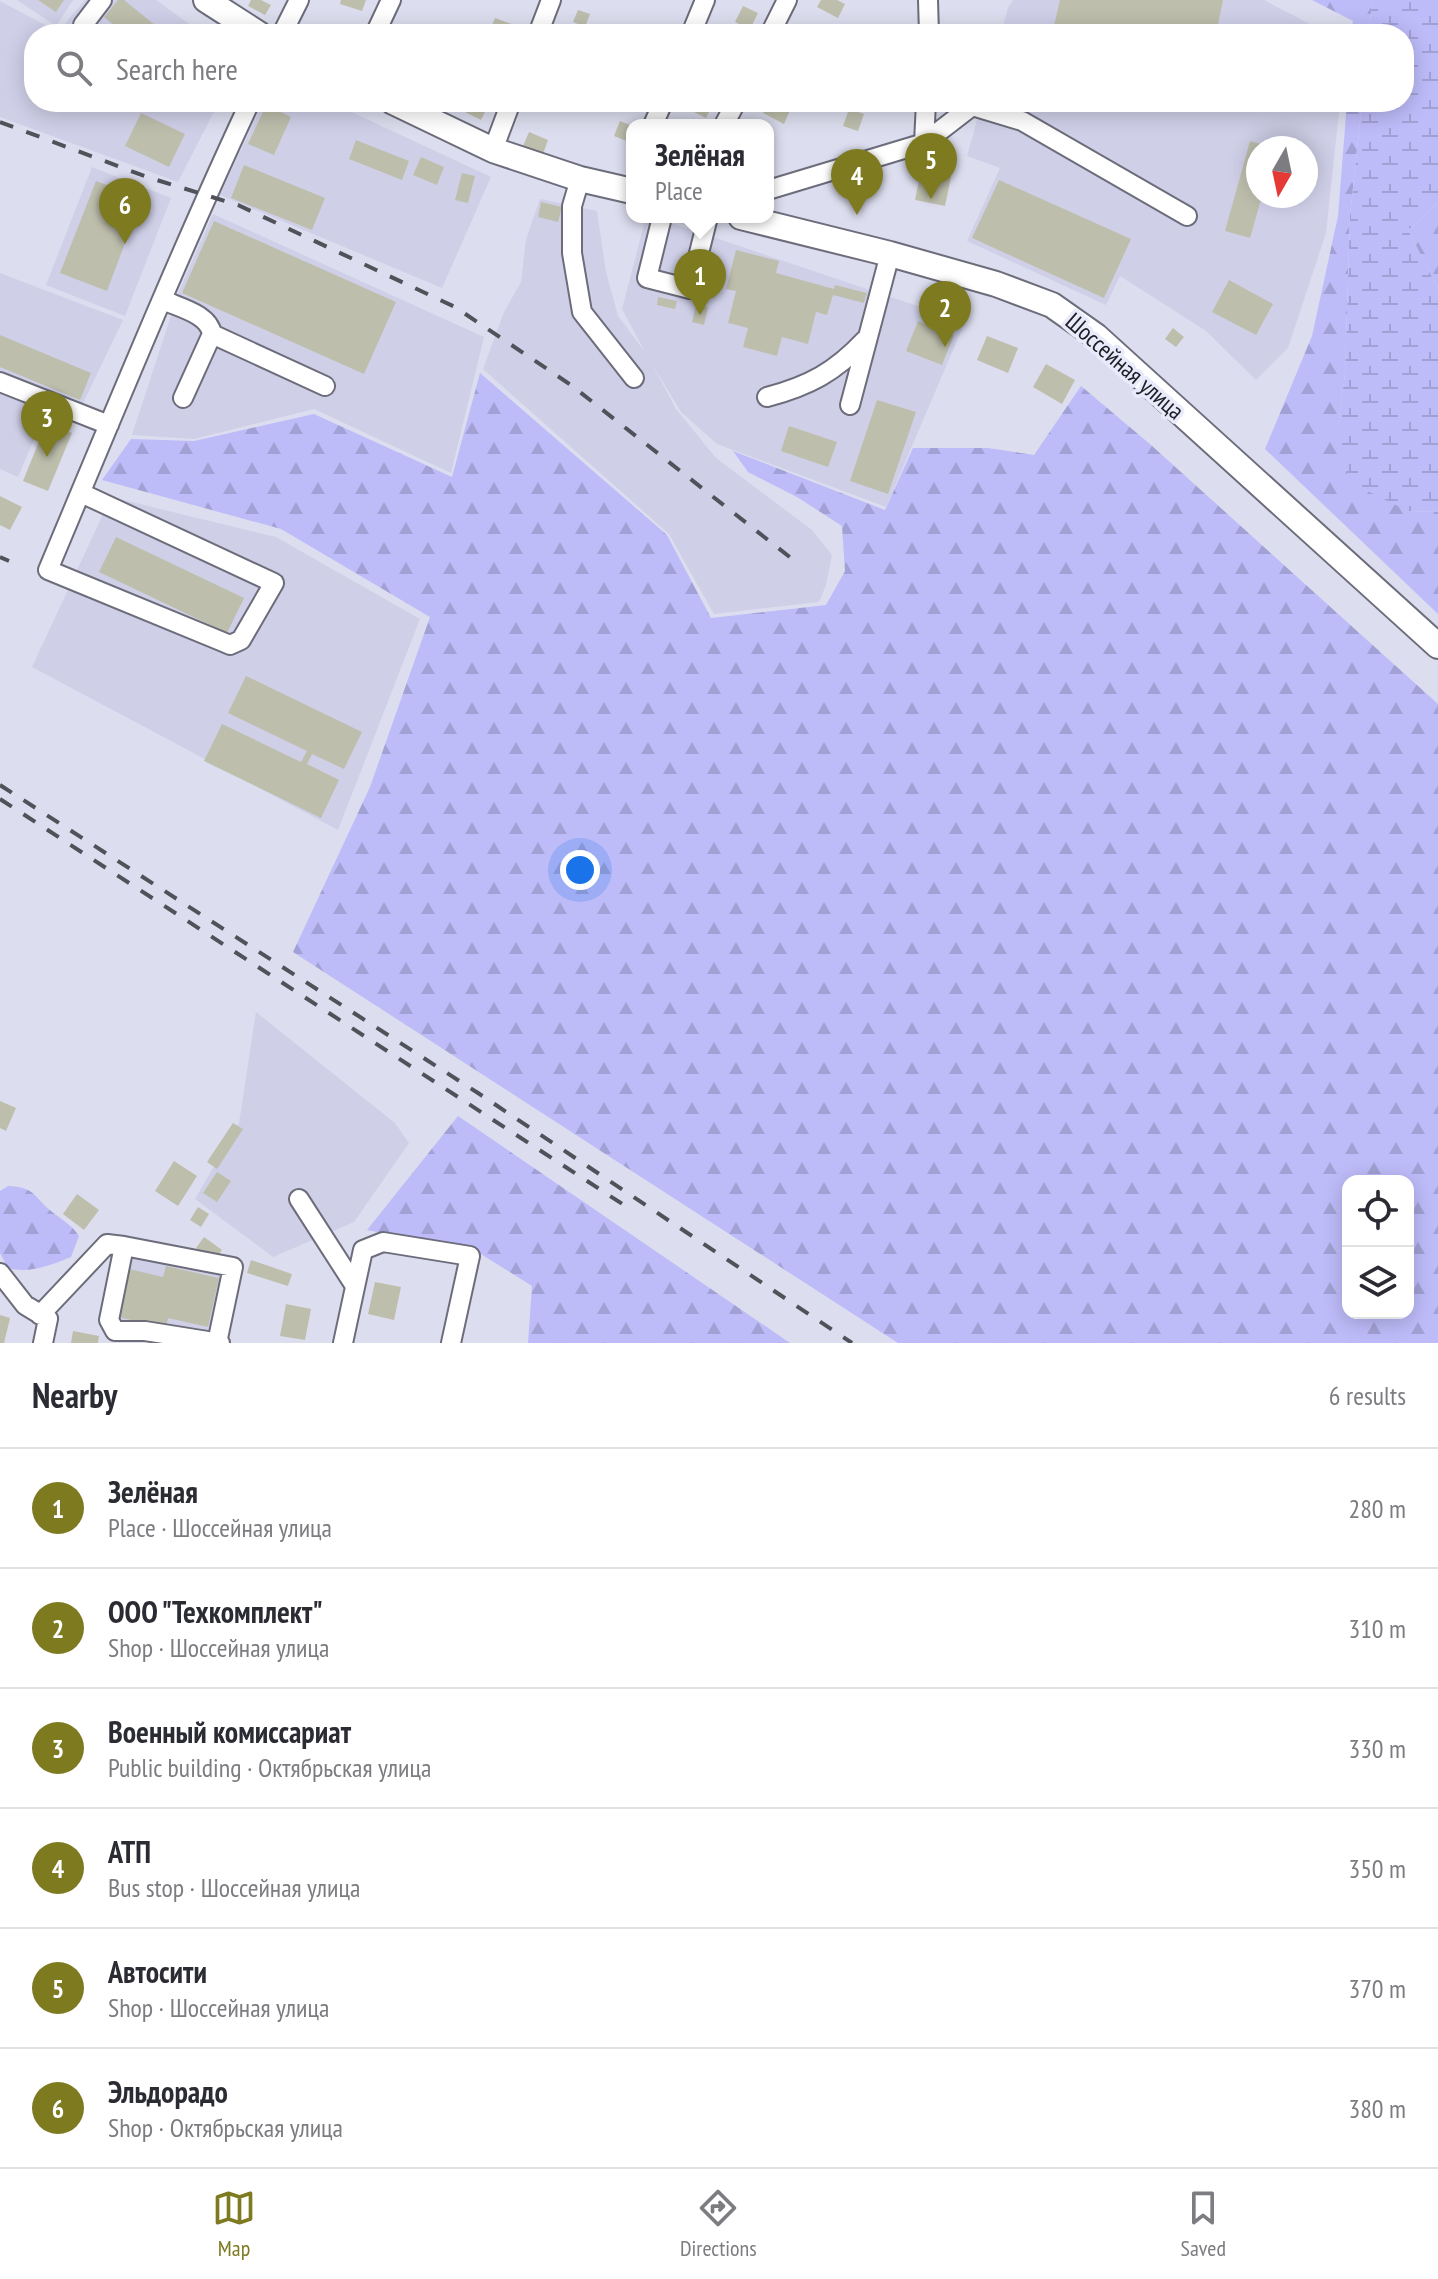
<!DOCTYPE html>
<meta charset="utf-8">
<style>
:root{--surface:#fff;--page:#f7f7f7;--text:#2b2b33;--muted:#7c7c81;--line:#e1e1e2;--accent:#7d7a20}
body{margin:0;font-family:"PT Sans Narrow",sans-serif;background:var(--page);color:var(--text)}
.controls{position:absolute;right:24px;bottom:24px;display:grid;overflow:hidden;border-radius:16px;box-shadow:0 4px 20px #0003}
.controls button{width:72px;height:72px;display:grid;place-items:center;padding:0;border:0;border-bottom:2px solid var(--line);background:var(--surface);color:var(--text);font:40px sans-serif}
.compass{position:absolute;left:1246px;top:136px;width:72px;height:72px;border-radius:50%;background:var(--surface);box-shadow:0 4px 20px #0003;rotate:189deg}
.you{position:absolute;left:580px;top:870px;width:28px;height:28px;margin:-20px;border:6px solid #fff;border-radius:50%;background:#1a73e8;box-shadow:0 0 0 12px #1a73e833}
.badge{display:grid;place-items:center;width:52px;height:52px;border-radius:50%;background:var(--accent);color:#fff;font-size:26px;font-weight:700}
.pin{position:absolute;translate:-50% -66px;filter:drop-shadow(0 2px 4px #0008)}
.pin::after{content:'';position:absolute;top:42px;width:28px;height:24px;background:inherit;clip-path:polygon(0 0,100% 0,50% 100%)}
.popup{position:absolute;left:626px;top:119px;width:148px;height:104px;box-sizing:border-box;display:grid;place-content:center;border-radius:16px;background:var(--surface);filter:drop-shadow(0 2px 6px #0005);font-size:26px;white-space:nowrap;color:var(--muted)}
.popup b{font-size:30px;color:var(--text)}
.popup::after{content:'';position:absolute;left:50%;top:100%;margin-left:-16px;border:16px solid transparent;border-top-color:var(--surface)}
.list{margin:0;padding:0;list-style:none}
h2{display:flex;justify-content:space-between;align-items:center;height:104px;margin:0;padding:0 32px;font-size:34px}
h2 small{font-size:26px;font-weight:400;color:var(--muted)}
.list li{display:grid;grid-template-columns:52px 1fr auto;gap:24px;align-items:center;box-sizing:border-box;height:120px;padding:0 32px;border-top:2px solid var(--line)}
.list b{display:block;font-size:30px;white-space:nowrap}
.list p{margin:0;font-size:26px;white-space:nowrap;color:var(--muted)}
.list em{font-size:26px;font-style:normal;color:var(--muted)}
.icon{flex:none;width:44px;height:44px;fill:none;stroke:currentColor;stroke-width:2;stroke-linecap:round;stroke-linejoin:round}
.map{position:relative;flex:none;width:1438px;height:1343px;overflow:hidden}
.search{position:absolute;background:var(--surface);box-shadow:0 4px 20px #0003;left:24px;right:24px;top:24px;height:88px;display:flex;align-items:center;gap:20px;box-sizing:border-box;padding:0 28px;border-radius:32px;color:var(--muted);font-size:30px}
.sheet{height:824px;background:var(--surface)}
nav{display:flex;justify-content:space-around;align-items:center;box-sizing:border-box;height:112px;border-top:2px solid var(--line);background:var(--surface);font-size:22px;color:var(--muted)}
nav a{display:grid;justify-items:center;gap:4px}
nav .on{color:var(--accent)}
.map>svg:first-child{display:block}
.built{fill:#cfd0e8;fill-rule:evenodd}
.forest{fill:url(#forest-firs);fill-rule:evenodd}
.wetland{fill:url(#wetland-marsh)}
.building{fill:#bebead}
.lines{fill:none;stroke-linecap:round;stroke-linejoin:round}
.minor-casing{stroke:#6c6c7b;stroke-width:22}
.major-casing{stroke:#6c6c7b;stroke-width:28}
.minor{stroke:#fff;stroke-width:18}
.major{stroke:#fff;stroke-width:24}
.rail{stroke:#51515a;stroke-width:4;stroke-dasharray:14 14;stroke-linecap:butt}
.labels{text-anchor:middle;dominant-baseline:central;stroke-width:7;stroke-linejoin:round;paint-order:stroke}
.street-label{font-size:24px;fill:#1d1d23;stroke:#e9eafb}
</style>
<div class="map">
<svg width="1438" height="1343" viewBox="0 0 1438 1343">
<defs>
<pattern id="forest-firs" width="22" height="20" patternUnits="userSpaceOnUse" patternTransform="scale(2)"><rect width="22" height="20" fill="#bdbcf9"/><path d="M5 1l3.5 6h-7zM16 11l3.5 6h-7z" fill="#a2a1d5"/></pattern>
<pattern id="wetland-marsh" width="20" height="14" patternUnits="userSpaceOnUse" patternTransform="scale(2)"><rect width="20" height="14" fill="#bdbcf9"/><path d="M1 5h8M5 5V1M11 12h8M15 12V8" fill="none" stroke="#a2a1d5"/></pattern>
</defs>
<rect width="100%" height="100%" fill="#dcddee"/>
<path class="built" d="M17 0H73L56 26Z
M85 0H156L203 34H122L102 19 119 34H34V102H139L143 104V102H219L178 182 0 117V1L58 32Z
M1013 0H1264L1329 34H1001L1008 7Z
M263 102H330L491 177 442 288 220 195Z
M982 102H1340L1326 233 1288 348 1256 380 1206 331 1120 276 1106 305 967 241 1000 168 967 156ZM1258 148H1306V196H1258Z
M92 167 171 198 125 316 46 285Z
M540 199 597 211 606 272 618 316 645 352 622 309 646 217H653L965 322 886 507 717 444 681 412 652 364 676 409 716 458 812 530 832 555 826 585 819 602 714 614 669 534 483 369 504 312 521 282 526 239Z
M213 214 484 337 451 473 314 409 194 439 132 435 179 291Z
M0 273 123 320 73 424 45 413 18 477 0 469Z
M111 497 276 537 420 619 338 830 32 667Z
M256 1012 395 1123 409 1143 354 1222 273 1257 195 1199 239 1123Z
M129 1253 223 1273 208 1338 115 1318Z"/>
<path class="forest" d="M1312 0H1372L1369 34H1352L1353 21Z
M1347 102H1362L1350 216 1345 374 1337 434 1408 511 1438 512V614L1265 449 1312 336 1338 216Z
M1438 203V289L1408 230Z
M480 373 667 535 711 618 826 605 845 571 842 526 797 497 748 472 733 451 885 510 913 448H988L1034 455 1081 386 1151 445 1438 704V1343H898L293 952 370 787 430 617 281 529 102 480 131 439 194 441 314 414 452 477ZM1408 1181V1313H1348V1181Z
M458 1116 790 1343H528L532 1286 476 1251 367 1230Z
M8 1186C35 1187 33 1196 51 1211 62 1220 71 1224 79 1236L71 1257C52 1265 28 1274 8 1268L0 1253V1191Z"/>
<path class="wetland" d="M1372 0H1438V203L1408 230 1438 289V512L1408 511 1349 482 1337 434 1345 374 1350 216 1362 102H1404V34H1369Z"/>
<path class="building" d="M38 0H64L56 12Z
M118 0H124L166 34H125L104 17Z
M251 0H261L271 5 265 15 248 6Z
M341 0H366L362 11 340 4Z
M821 0H837L845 4 838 18 817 7Z
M1060 0H1223L1216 34H1052Z
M743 6 758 13 750 29 735 22Z
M578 10 590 14 585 27 573 22Z
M495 18 514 25 511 34 491 28Z
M468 102H490L481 120 463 111Z
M694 102H714L706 118 690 110Z
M768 102H780L791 108 784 124 763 113Z
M266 105 291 117 274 155 248 144Z
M849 109 864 114 858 131 843 126Z
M141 113 185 134 169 167 125 146Z
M620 121 632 126V143L614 136Z
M529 132 548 140 543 154 523 146Z
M356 140 409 161 402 180 349 159Z
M1250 141 1271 147 1258 148V196H1262L1250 238 1225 231Z
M421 157 444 167 437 185 413 175Z
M244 165 325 198 312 230 231 198Z
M922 165 952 172 945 206 915 200Z
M462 173 475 176 468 203 455 200Z
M999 180 1131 239 1104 298 972 238Z
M96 181 142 198 107 291 60 273Z
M541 202 562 207 558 222 538 217Z
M214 221 396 302 364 374 182 293Z
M736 250 779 261 776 273 834 289 835 285 867 293 864 303 833 295 827 315 816 312 808 344 782 337 777 356 743 347 748 328 728 323 736 291 726 289Z
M1229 280 1273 304 1256 335 1212 312Z
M658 297 677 301 675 309 657 305Z
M696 305 708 307 704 325 692 322Z
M918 321 954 335 942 365 906 351Z
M1173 328 1184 337 1176 347 1165 339Z
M0 335 91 373 80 400 0 367Z
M987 336 1018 348 1008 373 977 360Z
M1046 364 1075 380 1062 404 1033 387Z
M877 400 916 412 888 494 850 481Z
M47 422 72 433 48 491 23 481Z
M789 426 837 442 828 467 781 451Z
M0 496 22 507 10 530 0 525Z
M116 537 244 598 227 633 99 572Z
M246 676 362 732 344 769 312 754 307 764 339 780 321 818 204 761 222 724 301 762 307 751 228 713Z
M0 1101 16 1108 6 1131 0 1128Z
M233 1123 243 1129 217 1169 207 1162Z
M174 1161 197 1176 178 1206 155 1191Z
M217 1172 231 1181 217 1202 203 1193Z
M77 1194 99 1210 84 1230 63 1214Z
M198 1207 209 1214 201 1227 190 1220Z
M204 1237 222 1250 214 1261 196 1248Z
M251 1260 292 1274 288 1286 247 1273Z
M166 1266 219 1278 208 1327 168 1318 166 1328 118 1317 129 1269 163 1277Z
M375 1282 401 1287 394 1320 368 1314Z
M286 1304 311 1309 305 1340 280 1336Z
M0 1315 10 1318 4 1343H0Z
M73 1331 99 1336 98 1343H71Z"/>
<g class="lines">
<defs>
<path id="minor" d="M928 0 929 34
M83 25 102 0
M282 34 299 0
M375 34 391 0
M538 34 551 0
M691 34 705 0
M770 34 787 0
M653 125 663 102
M724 125 736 102
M924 143 926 102
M493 150 511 102
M580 179 572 206V253L582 312 634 378
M768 190 924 143 972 106 1022 121 1187 216
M662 217 647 278 690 289 708 217
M163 300C180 308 209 314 212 334L183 398
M212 334 325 386
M0 382 109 425
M767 397C809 386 835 372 865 340
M850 405 890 254
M81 493 274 583 241 640 230 645 223 642 48 570C114 413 178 256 250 102
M299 1199 355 1286
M0 1273 25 1305 48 1319 43 1343
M40 1315 107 1244 124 1246 233 1267 217 1343
M115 1331H145L220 1343
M115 1331 109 1320 124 1246
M343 1343 363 1250 383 1242 470 1256 451 1343"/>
<path id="major" d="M206 0 259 34
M393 102 493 150 580 179 632 191
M741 217 890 254 996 284 1052 305 1096 336 1438 646"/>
</defs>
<use href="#minor" class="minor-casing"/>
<use href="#major" class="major-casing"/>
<use href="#minor" class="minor"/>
<use href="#major" class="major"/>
<path class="rail" d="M0 122 147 177 238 205 455 307 571 385 796 562
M0 557 9 561
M0 785 478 1093 852 1343
M0 799 627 1207"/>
</g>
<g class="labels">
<g class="street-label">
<text transform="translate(1125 366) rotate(41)">Шоссейная улица</text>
</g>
</g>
</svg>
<div class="controls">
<button><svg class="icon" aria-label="locate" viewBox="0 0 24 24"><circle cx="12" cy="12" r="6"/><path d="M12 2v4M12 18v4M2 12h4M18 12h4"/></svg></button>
<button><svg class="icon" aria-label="layers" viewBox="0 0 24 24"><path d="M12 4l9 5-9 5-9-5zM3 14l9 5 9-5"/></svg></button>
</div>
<svg class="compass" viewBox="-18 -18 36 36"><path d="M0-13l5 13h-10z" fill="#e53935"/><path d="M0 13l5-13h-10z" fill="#7c7c81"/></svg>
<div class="you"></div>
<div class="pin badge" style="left:700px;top:315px">1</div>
<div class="popup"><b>Зелёная</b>Place</div>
<div class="pin badge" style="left:945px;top:347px">2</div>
<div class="pin badge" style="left:47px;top:457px">3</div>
<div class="pin badge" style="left:857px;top:215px">4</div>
<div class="pin badge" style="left:931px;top:199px">5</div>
<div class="pin badge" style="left:125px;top:244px">6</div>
<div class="search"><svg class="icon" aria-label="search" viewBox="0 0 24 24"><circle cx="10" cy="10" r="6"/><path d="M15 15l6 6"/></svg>Search here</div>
</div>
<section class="sheet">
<h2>Nearby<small>6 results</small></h2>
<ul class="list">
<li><span class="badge">1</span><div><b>Зелёная</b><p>Place · Шоссейная улица</p></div><em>280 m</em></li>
<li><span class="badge">2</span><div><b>ООО &quot;Техкомплект&quot;</b><p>Shop · Шоссейная улица</p></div><em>310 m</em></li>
<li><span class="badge">3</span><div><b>Военный комиссариат</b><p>Public building · Октябрьская улица</p></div><em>330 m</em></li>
<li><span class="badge">4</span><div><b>АТП</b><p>Bus stop · Шоссейная улица</p></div><em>350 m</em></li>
<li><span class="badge">5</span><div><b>Автосити</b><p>Shop · Шоссейная улица</p></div><em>370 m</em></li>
<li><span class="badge">6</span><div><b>Эльдорадо</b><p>Shop · Октябрьская улица</p></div><em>380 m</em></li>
</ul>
</section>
<nav>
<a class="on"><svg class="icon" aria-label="map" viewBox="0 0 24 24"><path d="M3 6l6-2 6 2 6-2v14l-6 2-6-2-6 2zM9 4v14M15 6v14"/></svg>Map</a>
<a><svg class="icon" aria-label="directions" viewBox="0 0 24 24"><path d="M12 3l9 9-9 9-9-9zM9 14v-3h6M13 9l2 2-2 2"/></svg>Directions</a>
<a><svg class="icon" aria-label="saved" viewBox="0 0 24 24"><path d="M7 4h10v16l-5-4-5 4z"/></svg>Saved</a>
</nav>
